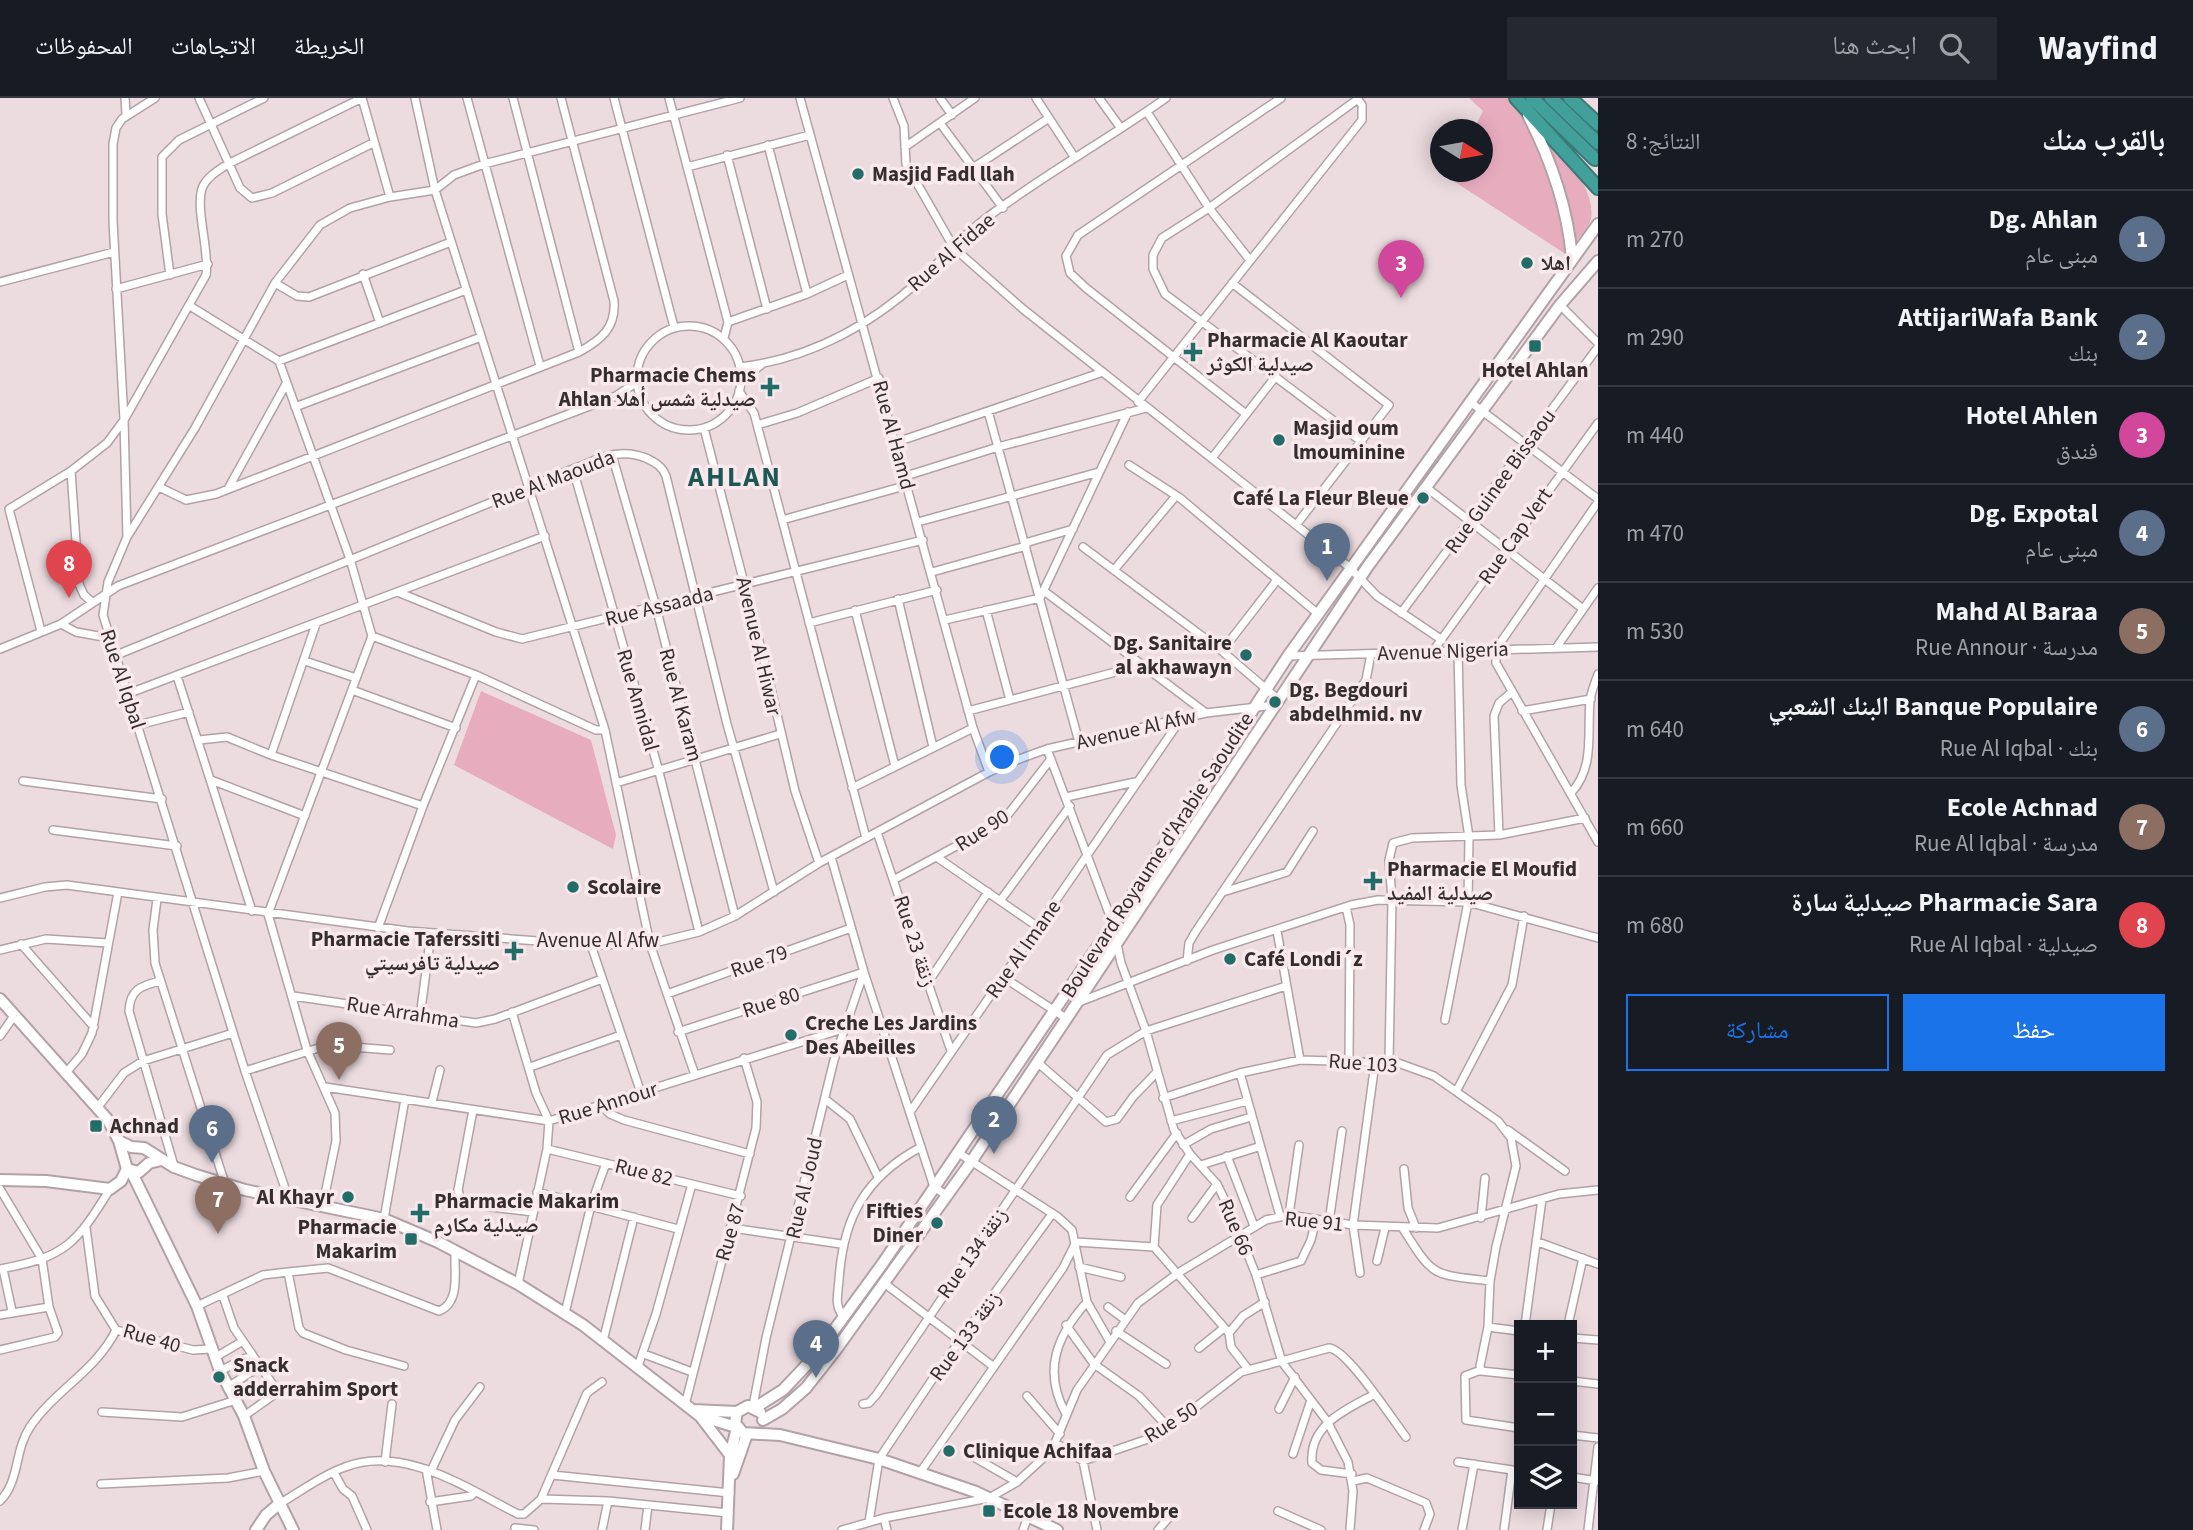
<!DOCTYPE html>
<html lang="ar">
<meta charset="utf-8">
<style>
:root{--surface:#171b24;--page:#242831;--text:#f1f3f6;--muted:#9ea1a6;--line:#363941;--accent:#1a73e8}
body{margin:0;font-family:"Source Sans 3","Noto Naskh Arabic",sans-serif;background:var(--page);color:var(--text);direction:rtl}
.controls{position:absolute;right:21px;bottom:21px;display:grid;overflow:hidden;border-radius:0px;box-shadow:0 4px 18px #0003}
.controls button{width:63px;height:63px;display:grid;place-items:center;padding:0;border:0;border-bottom:2px solid var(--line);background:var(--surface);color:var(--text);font:35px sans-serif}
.compass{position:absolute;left:1430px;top:21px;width:63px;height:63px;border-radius:50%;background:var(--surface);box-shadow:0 4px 18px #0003;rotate:101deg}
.you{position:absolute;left:1003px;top:660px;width:24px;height:24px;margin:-18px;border:5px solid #fff;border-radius:50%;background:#1a73e8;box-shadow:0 0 0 10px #1a73e833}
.badge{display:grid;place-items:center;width:46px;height:46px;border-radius:50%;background:var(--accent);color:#fff;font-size:23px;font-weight:700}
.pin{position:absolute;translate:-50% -58px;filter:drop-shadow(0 2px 4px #0008)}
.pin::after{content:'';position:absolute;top:37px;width:24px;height:21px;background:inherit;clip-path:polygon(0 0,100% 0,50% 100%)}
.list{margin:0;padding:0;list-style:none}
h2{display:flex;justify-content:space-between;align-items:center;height:91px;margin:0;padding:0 28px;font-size:30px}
h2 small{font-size:23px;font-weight:400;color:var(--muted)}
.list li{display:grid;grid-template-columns:46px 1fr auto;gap:21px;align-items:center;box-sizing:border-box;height:98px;padding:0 28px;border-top:2px solid var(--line)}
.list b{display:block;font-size:26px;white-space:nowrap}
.list p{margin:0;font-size:23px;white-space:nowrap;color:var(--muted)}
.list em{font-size:23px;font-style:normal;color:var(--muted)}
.actions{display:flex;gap:14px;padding:21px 28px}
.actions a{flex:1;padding:16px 0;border:2px solid var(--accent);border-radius:0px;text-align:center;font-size:24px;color:var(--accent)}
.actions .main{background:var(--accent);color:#fff}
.icon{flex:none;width:38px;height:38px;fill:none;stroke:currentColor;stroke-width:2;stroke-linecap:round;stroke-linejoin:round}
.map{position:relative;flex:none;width:1598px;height:1432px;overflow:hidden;direction:ltr}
header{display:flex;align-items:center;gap:42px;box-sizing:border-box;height:98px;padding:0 35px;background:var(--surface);border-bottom:2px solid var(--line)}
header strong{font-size:33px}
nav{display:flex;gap:38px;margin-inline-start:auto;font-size:24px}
.search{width:490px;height:63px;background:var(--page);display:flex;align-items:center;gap:18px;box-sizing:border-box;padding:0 24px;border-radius:0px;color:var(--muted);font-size:26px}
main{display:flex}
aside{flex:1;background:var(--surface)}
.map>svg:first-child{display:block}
.grass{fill:#e8acbf}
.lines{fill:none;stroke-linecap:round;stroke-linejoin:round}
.street-casing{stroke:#b2a2a7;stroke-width:10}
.secondary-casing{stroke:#b2a2a7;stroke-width:14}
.highway-casing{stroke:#3d7875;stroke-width:16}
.street{stroke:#fff;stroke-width:7}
.secondary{stroke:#fff;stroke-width:10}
.highway{stroke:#42a09b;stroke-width:12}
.poi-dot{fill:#236d69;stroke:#f9e9ed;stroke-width:2.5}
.labels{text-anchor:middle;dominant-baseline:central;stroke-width:7;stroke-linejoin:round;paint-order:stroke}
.poi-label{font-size:21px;font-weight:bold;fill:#342e2f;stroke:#f9e9ed;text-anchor:start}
.street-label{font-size:21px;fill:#342e2f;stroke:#f9e9ed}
.district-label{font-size:28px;font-weight:bold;letter-spacing:2px;fill:#1d5855;stroke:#f9e9ed}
</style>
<header>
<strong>Wayfind</strong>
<div class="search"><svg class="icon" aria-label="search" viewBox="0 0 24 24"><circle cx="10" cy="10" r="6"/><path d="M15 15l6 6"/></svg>ابحث هنا</div>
<nav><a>الخريطة</a><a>الاتجاهات</a><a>المحفوظات</a></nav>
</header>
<main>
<aside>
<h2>بالقرب منك<small>النتائج: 8</small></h2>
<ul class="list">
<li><span class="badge" style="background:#5c6f8a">1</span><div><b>Dg. Ahlan</b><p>مبنى عام</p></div><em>270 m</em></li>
<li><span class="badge" style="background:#5c6f8a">2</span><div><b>AttijariWafa Bank</b><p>بنك</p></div><em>290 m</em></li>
<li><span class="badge" style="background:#d1479c">3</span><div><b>Hotel Ahlen</b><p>فندق</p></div><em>440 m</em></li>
<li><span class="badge" style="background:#5c6f8a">4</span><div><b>Dg. Expotal</b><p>مبنى عام</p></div><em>470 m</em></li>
<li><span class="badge" style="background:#8d6e63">5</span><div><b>Mahd Al Baraa</b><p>مدرسة · Rue Annour</p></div><em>530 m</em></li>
<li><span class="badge" style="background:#5c6f8a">6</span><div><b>Banque Populaire البنك الشعبي</b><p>بنك · Rue Al Iqbal</p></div><em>640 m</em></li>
<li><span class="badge" style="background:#8d6e63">7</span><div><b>Ecole Achnad</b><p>مدرسة · Rue Al Iqbal</p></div><em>660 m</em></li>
<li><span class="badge" style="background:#e0444e">8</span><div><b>Pharmacie Sara صيدلية سارة</b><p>صيدلية · Rue Al Iqbal</p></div><em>680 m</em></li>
</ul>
<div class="actions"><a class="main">حفظ</a><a>مشاركة</a></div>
</aside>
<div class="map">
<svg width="1598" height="1432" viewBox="0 0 1598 1432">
<rect width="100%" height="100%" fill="#ecdce0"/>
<path class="grass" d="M1469 0H1508C1533 32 1598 77 1591 121 1587 134 1573 146 1564 155L1452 82 1456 74H1482V32L1474 31 1483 13Z
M481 593 591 642 616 737 613 751 454 667Z"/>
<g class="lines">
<defs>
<path id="street" d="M125 0 126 16
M155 0 122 21 116 30 113 46V123L124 322 127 439 108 484 103 517 245 973 288 1099
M199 0 240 90 252 100 272 95 373 45
M415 0 435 92 605 632 650 846 695 977
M467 0 540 268
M513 0 579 254
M614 0 674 229
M669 0 728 224 724 240
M800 0 973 630 989 674
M893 0 904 28 906 66 954 150 1023 211 1349 469 1377 498 1442 542
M940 0 952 17
M1036 0 1075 60
M1099 0 1120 29
M1358 1 1209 110 1162 140 1153 157V171L1165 196 1362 344
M1147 14 1209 110 1249 161
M940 25 1003 110
M768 47 807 196
M905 49 975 0
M727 57 767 211
M687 69 810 37
M973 70 1049 20
M363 176 380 225
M170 177 162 116V59L179 42 264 0
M0 184 114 154
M275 185 297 198 309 199 451 144
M1232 185 1389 307 1296 427
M116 191 208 166
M1560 207 1598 245
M190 208 279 263 350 461 372 538 268 816 307 952 335 1015 336 1043 323 1106
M728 224 807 196 848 177
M637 280a52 52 0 1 1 104 0a52 52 0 1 1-104 0Z
M279 263 466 192
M740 269C808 261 869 228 919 183 941 163 961 139 985 121 1043 77 1107 42 1166 0
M741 283 761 267
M739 293 754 315 866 740
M616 298 641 302
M1469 303 1598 401
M1138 304 1362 22V7L1357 0
M295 309 481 239
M988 313 1079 644
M1246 316 1086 190 1070 175 1066 158 1078 137 1281 0
M757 327 797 315 879 280
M704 330 767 574 795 693 819 765
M897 344 1103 274
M612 357 656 509 735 818
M1212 360 1276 278
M1129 367 1180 400 1317 515
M573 371 658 670 699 834
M71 373 79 486 84 497 92 504
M906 378 998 349 1146 310
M159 389 186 402 216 396 579 254C601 242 616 230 614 203L561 0
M229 389 286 286
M1427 390 1583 511
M1598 404 1496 551V565L1598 744
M782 422 908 387
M918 424 1099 374
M127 439 195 330 275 185 320 127 350 110 390 99 435 92 454 77 484 66 740 0
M1025 445 1073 431
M1083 449 1222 553 1279 602
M1114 472 1175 399
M932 474 1026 448
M1044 493 1206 615
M400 495 496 534 522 541 923 442
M898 501 933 649
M855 512 895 668
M986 512 1010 602
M1401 515 1598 249
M945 522 1040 500 1128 314
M809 525 937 492
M61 526 76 534 109 540
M41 533 9 411 71 373 107 345 124 322 206 177C210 152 194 108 203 88 208 78 219 72 228 66L362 0 390 99
M372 538 476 577 596 632H605
M1556 550 1598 490
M0 551 61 526 118 488 616 298 637 284
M1222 553 1277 482
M1433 553 1598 325
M114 558 573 371C599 361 619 349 646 360 656 365 662 368 666 378L727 626 774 794
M1288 558 1598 549
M305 563 356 580
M177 578 252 813
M352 592 456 630
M127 596 545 438
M968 613 1142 567
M1522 613 1591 601
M138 627 189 614
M199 642 227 639 271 657 316 526
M1047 651 1113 826 1121 865 1146 933 1174 1032 1190 1056 1217 1086 1233 1119 1256 1177 1282 1264 1327 1323 1348 1364 1353 1393 1350 1432
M271 657 423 708
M211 682 305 718
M23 683 162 701
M616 685 780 636
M852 690 973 630
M1571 695C1595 669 1587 636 1590 603 1591 594 1595 585 1598 576
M1066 699 1135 684
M53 732 177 748
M877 734 951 953
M1499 737 1494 618 1499 605 1512 594
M831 759 864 874 934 1089 946 1097
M938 760 1038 829
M895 781 1003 723 1051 661
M1223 794 1287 774 1313 733
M0 800 45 789 67 787 408 833 591 847 650 846 699 834 735 818 819 765 989 674 1022 660 1047 651 1206 615 1275 607
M157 801 153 832 155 865 225 1086
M1000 803 1070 708
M1346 809 1350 827 1349 962
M378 830 423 708 476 577
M1277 833 1300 962
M21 846 94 929
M591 847 641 995
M0 852 46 841 108 845
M1187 863 1189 845 1196 833 1366 582 1371 556
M1003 879 1067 921
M160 883C140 888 130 892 129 913L174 1068
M929 883 988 794
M667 896 851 830
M293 898 476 925 495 921 602 881
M1079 904 1213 852 1351 807 1378 802 1468 804 1598 840
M512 914 536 995 549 1023 547 1051 518 1186
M420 919 431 835
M1445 922 1468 804 1469 739 1461 687 1458 552
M678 934 864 874
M0 938 14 918
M1037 964 1106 1024 1117 1021 1133 999 1156 975
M1389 964 1392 802 1389 762 1393 745 1412 740 1499 737 1585 720
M530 969 621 937
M245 973 328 947 390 952
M1240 975 1280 1118
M65 976 82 956 92 935 118 794
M325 989 549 1023 843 931
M1457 992 1512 887 1524 818
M1163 1000 1240 975 1300 962 1398 965 1434 978 1498 1023 1511 1040 1516 1068 1496 1149 1490 1183 1488 1229 1480 1268 1481 1273 1519 1277
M825 1001 850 1021 878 1079
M432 1004 440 972
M602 1008 610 1016 624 1022 750 1056
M98 1009 124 975 143 963 233 935
M473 1012 458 1092 460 1100 473 1107 533 1114
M910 1014 1181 621
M1171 1023 1247 1003
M1508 1032 1565 1073
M1183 1047 1211 1031 1251 1019
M547 1051 741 1098
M957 1054 1058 1119 1072 1132 1087 1204 1110 1244
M1190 1056 1157 1107 1154 1149 1229 1235
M1227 1058 1254 1128
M1201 1067 1258 1049
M1404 1071 1408 1110 1416 1130
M0 1091 42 1161 49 1209 58 1235 55 1239 0 1252
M537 1094 678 1131
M1130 1099 1177 1035
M1289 1117 1299 1047
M1192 1120 1217 1086
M1481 1120 1485 1080
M384 1121 405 1001
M1329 1124 1342 1033
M1402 1129C1434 1180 1431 1176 1490 1183
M86 1130 95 1198 116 1232 193 1252 211 1251
M732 1130 841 1146
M1076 1144 1154 1149
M1538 1144 1598 1166
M1377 1163 1385 1130
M1079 1169 1121 1179
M0 1171C66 1159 76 1146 110 1091
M3 1171 12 1213
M288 1174 328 1170 439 1213C461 1205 454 1172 455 1153
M1360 1175 1353 1127 1375 965
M1256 1177 1301 1163 1311 1142 1316 1121
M884 1185 994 1269
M223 1198 234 1230 278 1294 244 1318
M197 1208 263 1177 288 1174 299 1230 303 1235 346 1252 404 1268
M1108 1209 1124 1221
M565 1215 591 1107 606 1065
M0 1217 49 1209
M843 1218C834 1207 838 1196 839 1182 843 1120 865 1079 921 1049
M1066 1227 1094 1266 1139 1298 1169 1330
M1525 1227 1542 1101
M1568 1227 1583 1160
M1488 1229 1519 1233
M1116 1233 1166 1266
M1572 1240 1598 1242
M603 1243 634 1119
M1199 1250 1224 1230
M644 1256 692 1274
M214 1260 243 1243
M637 1271 656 1216 692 1086
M1248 1271 1231 1249 1229 1235 1243 1218 1265 1204
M1481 1272 1465 1278 1466 1322 1519 1330
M220 1273 246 1260
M1572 1283 1598 1286
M228 1289 259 1269
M1027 1298 1060 1336
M863 1306 869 1305 877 1296 1107 957 1146 933 1286 888
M685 1307 756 1030 757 1004 744 960
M753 1308 766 1240 834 962 864 874
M1279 1311 1295 1279
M102 1314 182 1319 236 1302
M1066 1316C1042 1273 1057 1237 1087 1204
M1572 1337 1598 1340
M1056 1345 1083 1363 1145 1342 1169 1330 1241 1274 1329 1250C1347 1251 1392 1321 1406 1339
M1293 1356 1311 1302
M972 1358 1017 1384
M1083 1363 1097 1432
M385 1364 392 1306
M1458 1364 1519 1373
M426 1371 437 1432
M431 1373 455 1322 480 1289
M334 1375 343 1391 352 1398 367 1432
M919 1376 1063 1170 1076 1144
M1352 1376 1321 1372 1312 1365C1309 1327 1345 1312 1373 1297
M552 1377 730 1395
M1572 1379 1597 1383
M1353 1383 1367 1380 1426 1405 1430 1416 1424 1432
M101 1386 228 1380 264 1373
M541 1401 608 1403 729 1415
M0 1403C20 1383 14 1353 30 1329 54 1293 97 1272 116 1232
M430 1404 471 1398 475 1394
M279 1406C300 1394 322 1377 345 1369 403 1346 468 1391 518 1416H524L541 1401 587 1295 602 1284
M1278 1413 1321 1432
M884 1420 887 1432
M869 1424 879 1361 938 1273 1052 1116
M515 1430 534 1432
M602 1432 608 1403
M645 1432 648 1407
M842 1432 884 1420 989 1400 1017 1384 1052 1352 1077 1292 1138 1205 1178 1175 1266 1122 1289 1117 1353 1127 1438 1130 1559 1096 1598 1092
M1023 1432 1028 1419
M1158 1432 1172 1416
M1462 1432 1474 1366
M1504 1432 1512 1372
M1547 1432 1551 1406
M1588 1432 1598 1349"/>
<path id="secondary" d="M1528 17C1551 62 1568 111 1572 161
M0 901 108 1022 119 1043 127 1071 139 1074 149 1065 161 1062
M119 1043 131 1049 144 1050 174 1069 196 1077 245 1092 384 1121 438 1144 518 1186 583 1227 700 1318 730 1357
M131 1073 197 1208 220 1273 244 1318 264 1373 293 1432
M0 1082 46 1083 110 1091 121 1083 127 1071
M756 1309 783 1292 816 1257 883 1165 1113 826 1288 558 1598 126
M693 1312 737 1314 748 1308 760 1314
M737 1314 735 1325 743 1335 780 1337 879 1361 976 1394 1057 1432
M700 1318 736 1329
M763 1322 782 1311 806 1290 835 1253 971 1064 1368 468 1560 207 1598 163
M733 1376 747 1336
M256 1432 266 1417 279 1406
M727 1432 730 1357 737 1330"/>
<path id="highway" d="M1516 0 1598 90
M1532 0 1595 61
M1551 0 1598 45
M1570 0 1598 26"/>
</defs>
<use href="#street" class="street-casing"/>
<use href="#secondary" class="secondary-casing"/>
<use href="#highway" class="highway-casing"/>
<use href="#street" class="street"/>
<use href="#secondary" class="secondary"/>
<use href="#highway" class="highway"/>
</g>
<g class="poi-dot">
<circle cx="858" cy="76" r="7"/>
<circle cx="1527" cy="165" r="7"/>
<rect x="1528" y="241" width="14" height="14" rx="3.5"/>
<path d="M1189.5 243.5h7v7h7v7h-7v7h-7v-7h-7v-7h7z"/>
<path d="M766.5 278.5h7v7h7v7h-7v7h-7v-7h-7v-7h7z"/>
<circle cx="1279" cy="342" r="7"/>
<circle cx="1423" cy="400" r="7"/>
<circle cx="1246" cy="557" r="7"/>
<circle cx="1275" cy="604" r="7"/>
<path d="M1369.5 772.5h7v7h7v7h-7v7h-7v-7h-7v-7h7z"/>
<circle cx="573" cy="789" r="7"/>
<path d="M510.5 842.5h7v7h7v7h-7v7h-7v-7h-7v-7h7z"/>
<circle cx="1230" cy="861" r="7"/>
<circle cx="791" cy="937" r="7"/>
<rect x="89" y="1021" width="14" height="14" rx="3.5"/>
<circle cx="348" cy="1099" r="7"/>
<path d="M416.5 1104.5h7v7h7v7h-7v7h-7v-7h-7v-7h7z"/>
<circle cx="937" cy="1125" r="7"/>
<rect x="404" y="1134" width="14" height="14" rx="3.5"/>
<circle cx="219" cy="1279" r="7"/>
<circle cx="949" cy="1353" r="7"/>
<rect x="982" y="1406" width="14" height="14" rx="3.5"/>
</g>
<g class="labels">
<g class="poi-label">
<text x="872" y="76">Masjid Fadl llah</text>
<text x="1541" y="165">اهلا</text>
<text x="1207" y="242">Pharmacie Al Kaoutar<tspan x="1207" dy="24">صيدلية الكوثر</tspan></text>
<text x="1535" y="272" text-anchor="middle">Hotel Ahlan</text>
<text x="756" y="277" text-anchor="end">Pharmacie Chems<tspan x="756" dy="24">Ahlan صيدلية شمس أهلا</tspan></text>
<text x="1293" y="330">Masjid oum<tspan x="1293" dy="24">lmouminine</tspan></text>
<text x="1409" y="400" text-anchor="end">Café La Fleur Bleue</text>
<text x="1232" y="545" text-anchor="end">Dg. Sanitaire<tspan x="1232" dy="24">al akhawayn</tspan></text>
<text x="1289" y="592">Dg. Begdouri<tspan x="1289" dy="24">abdelhmid. nv</tspan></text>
<text x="1387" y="771">Pharmacie El Moufid<tspan x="1387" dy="24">صيدلية المفيد</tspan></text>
<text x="587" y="789">Scolaire</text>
<text x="500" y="841" text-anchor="end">Pharmacie Taferssiti<tspan x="500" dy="24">صيدلية تافرسيتي</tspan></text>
<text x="1244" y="861">Café Londi´z</text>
<text x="805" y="925">Creche Les Jardins<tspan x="805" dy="24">Des Abeilles</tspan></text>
<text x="110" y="1028">Achnad</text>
<text x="334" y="1099" text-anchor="end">Al Khayr</text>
<text x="434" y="1103">Pharmacie Makarim<tspan x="434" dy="24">صيدلية مكارم</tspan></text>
<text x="923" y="1113" text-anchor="end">Fifties<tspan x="923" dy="24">Diner</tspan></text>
<text x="397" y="1129" text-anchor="end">Pharmacie<tspan x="397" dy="24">Makarim</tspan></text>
<text x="233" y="1267">Snack<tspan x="233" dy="24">adderrahim Sport</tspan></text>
<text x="963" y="1353">Clinique Achifaa</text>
<text x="1003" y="1413">Ecole 18 Novembre</text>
</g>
<g class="street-label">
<text transform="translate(951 154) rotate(-41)">Rue Al Fidae</text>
<text transform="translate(894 337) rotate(75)">Rue Al Hamd</text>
<text transform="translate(553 381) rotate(-21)">Rue Al Maouda</text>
<text transform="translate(1500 383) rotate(-54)">Rue Guinee Bissaou</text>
<text transform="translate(1515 438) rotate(-55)">Rue Cap Vert</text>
<text transform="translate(659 508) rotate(-14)">Rue Assaada</text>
<text transform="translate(759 548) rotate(77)">Avenue Al Hiwar</text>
<text transform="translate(1443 553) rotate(-2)">Avenue Nigeria</text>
<text transform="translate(123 581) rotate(72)">Rue Al Iqbal</text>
<text transform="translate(638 602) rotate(74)">Rue Annidal</text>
<text transform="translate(681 607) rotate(75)">Rue Al Karam</text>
<text transform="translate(1136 631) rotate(-13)">Avenue Al Afw</text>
<text transform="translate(982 732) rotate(-33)">Rue 90</text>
<text transform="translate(1157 757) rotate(-57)">Boulevard Royaume d'Arabie Saoudite</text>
<text x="598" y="842">Avenue Al Afw</text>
<text transform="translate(915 843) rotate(72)">Rue 23 زنقة</text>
<text transform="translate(1023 851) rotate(-55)">Rue Al Imane</text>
<text transform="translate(759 863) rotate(-20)">Rue 79</text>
<text transform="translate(771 904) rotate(-18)">Rue 80</text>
<text transform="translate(403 914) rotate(9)">Rue Arrahma</text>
<text transform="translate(1363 965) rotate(4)">Rue 103</text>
<text transform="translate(608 1005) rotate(-17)">Rue Annour</text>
<text transform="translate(644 1074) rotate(14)">Rue 82</text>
<text transform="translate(804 1090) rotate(-77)">Rue Al Joud</text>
<text transform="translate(1314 1123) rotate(6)">Rue 91</text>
<text transform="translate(1236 1129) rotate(67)">Rue 66</text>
<text transform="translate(730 1134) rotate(-74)">Rue 87</text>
<text transform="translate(972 1155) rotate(-55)">Rue 134 زنقة</text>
<text transform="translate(965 1238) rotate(-54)">Rue 133 زنقة</text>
<text transform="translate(152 1240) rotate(16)">Rue 40</text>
<text transform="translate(1171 1324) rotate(-32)">Rue 50</text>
</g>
<g class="district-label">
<text x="735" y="379">AHLAN</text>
</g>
</g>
</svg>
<div class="controls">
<button>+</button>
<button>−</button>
<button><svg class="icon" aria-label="layers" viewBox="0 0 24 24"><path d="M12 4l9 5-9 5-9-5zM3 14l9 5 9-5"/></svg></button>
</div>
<svg class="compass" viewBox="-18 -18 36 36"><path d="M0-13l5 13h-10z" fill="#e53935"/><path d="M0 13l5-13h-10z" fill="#9ea1a6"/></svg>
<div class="you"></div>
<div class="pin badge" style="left:1327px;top:483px;background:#5c6f8a">1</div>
<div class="pin badge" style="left:994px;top:1056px;background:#5c6f8a">2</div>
<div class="pin badge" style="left:1401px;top:200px;background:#d1479c">3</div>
<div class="pin badge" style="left:816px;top:1280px;background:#5c6f8a">4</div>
<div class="pin badge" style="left:339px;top:982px;background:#8d6e63">5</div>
<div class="pin badge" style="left:212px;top:1065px;background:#5c6f8a">6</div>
<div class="pin badge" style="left:218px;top:1136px;background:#8d6e63">7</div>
<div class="pin badge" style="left:69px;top:500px;background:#e0444e">8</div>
</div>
</main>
